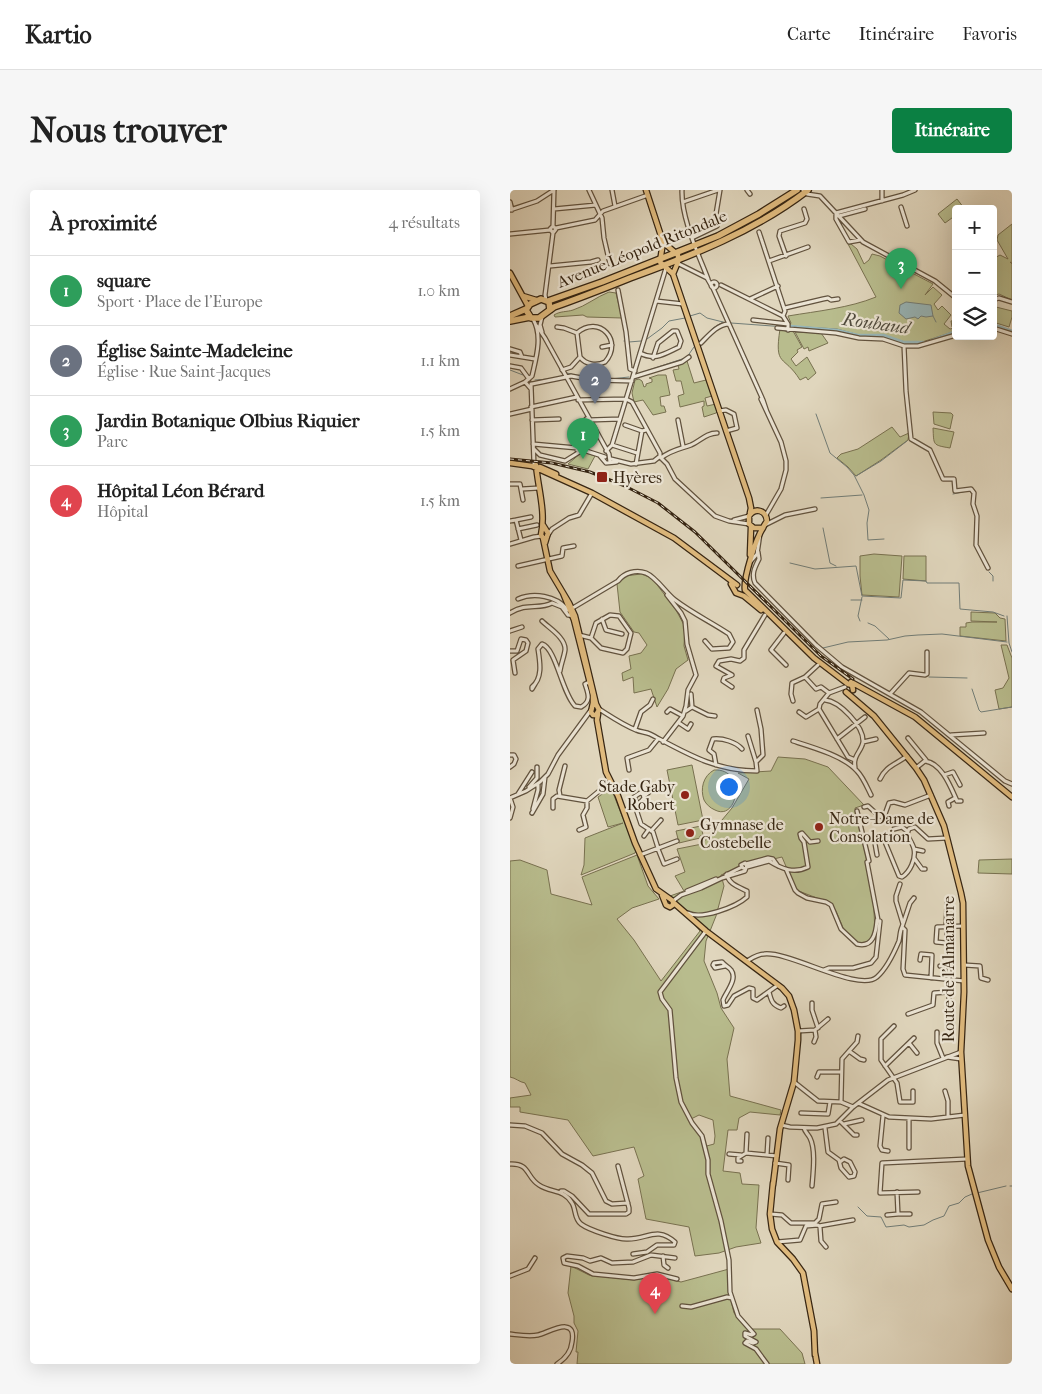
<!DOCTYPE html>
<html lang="fr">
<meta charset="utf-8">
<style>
:root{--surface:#fff;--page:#f6f6f6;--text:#222;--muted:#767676;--line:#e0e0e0;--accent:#0b8043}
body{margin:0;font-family:"IM FELL French Canon",serif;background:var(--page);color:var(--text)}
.controls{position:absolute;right:15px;top:15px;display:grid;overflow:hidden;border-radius:5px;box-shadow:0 5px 20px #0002}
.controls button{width:45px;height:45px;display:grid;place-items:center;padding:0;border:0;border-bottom:1px solid var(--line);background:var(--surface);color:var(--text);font:25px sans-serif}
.you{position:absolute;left:218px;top:596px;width:18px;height:18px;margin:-12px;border:4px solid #fff;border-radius:50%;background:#1a73e8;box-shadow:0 0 0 8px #1a73e833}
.badge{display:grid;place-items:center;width:32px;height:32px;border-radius:50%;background:var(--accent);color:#fff;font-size:16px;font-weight:700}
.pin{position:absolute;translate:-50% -41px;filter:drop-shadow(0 1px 2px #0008)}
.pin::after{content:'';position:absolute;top:26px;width:18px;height:15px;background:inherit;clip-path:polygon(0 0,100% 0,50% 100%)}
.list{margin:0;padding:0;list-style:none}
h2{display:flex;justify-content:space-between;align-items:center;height:65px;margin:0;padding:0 20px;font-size:21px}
h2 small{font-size:16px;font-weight:400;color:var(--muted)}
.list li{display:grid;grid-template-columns:32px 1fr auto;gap:15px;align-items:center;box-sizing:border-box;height:70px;padding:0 20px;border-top:1px solid var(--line)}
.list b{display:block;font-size:19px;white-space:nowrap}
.list p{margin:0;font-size:16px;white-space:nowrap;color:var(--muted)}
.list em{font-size:16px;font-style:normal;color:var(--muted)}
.icon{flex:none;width:28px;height:28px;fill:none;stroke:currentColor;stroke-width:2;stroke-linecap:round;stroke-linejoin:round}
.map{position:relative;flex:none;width:502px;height:1174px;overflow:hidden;border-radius:5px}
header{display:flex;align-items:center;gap:30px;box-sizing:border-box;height:70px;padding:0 25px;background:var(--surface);border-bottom:1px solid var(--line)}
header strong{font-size:24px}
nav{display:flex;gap:28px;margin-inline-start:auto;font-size:18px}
.intro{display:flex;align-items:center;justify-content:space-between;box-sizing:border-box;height:120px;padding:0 30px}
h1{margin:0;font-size:35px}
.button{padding:12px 22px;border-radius:5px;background:var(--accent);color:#fff;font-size:18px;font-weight:700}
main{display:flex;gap:30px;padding:0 30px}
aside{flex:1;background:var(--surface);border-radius:5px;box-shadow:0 5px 20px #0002}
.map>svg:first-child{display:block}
.green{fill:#b8bc8d;stroke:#787150;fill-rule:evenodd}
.water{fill:#97b7bb;stroke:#717d78}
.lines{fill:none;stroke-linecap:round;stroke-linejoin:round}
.stream{stroke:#717d78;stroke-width:1}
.river{stroke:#97b7bb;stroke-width:4.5}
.minor-casing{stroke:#61523e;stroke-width:5.5}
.major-casing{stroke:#372613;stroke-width:7}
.highway-casing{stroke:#372613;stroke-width:8}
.minor{stroke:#ebe4d4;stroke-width:3}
.major{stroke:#e0bb7e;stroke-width:4.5}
.highway{stroke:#e0bb7e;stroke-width:5.5}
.rail-casing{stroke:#372613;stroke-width:3}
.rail{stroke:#ebe4d4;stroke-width:1;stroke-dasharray:4;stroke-linecap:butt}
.poi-dot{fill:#8f2418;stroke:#ebe4d4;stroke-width:2}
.labels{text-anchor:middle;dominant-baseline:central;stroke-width:4.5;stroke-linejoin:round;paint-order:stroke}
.street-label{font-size:16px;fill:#372613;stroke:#ebe4d4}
.poi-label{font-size:16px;fill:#372613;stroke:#ebe4d4;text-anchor:start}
.water-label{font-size:18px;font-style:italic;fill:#4f4a3d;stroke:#ebe4d4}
</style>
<header>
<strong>Kartio</strong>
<nav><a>Carte</a><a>Itinéraire</a><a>Favoris</a></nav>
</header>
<div class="intro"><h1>Nous trouver</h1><a class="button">Itinéraire</a></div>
<main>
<aside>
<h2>À proximité<small>4 résultats</small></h2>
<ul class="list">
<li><span class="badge" style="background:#2e9e5b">1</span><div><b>square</b><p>Sport · Place de l'Europe</p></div><em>1.0 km</em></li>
<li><span class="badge" style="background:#6b7280">2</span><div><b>Église Sainte-Madeleine</b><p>Église · Rue Saint-Jacques</p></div><em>1.1 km</em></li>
<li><span class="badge" style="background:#2e9e5b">3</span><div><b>Jardin Botanique Olbius Riquier</b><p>Parc</p></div><em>1.5 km</em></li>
<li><span class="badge" style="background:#e0444e">4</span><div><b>Hôpital Léon Bérard</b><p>Hôpital</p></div><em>1.5 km</em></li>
</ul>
</aside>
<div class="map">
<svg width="502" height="1174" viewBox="0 0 502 1174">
<rect width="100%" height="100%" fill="#e0d6bd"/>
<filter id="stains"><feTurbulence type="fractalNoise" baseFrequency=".004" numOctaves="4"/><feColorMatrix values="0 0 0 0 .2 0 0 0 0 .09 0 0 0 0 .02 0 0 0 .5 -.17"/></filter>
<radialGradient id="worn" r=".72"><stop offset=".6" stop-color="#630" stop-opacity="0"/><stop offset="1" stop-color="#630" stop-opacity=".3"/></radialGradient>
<path class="green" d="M447 9 454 18 446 19V25L435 33 428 24Z
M502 34V73L500 72 502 74V110L489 104 483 106V69L490 65 498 69 487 50 488 45Z
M338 54H341L347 59 354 74 359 70 362 64 370 66 423 94 415 105 423 97 432 105 424 114 428 120 432 116 441 125 434 134 440 139 444 138 442 137 441 131 446 130V141L412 152H395L371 145H349L327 139 279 136 281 133 278 126C308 121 339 118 366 107Z
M99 102 106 103 112 128 77 127 73 125 45 127 44 125C50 121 57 122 63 120 76 116 86 107 99 102Z
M486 117 502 121V127L499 137 483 132Z
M270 139 278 142 283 141 292 157 287 160 288 162 281 169 286 176 297 167 306 183 298 190 296 187 290 190C274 164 264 178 270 139Z
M285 142 311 143 318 153 299 161 298 157 294 159Z
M177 171 184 193 196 190 202 206 195 208 197 216 206 214 208 221 206 223 194 227 192 217 194 216V211L170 217 168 206 174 204 171 191H166L163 180 169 179 168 175Z
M148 185H156L160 205 150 207 151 216H154L156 222 143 225 133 210 124 212 122 203 125 190 129 189 132 191 134 197 136 196V194L142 192V189L139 188Z
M423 222 441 223 443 225 440 239 424 234Z
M382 237 390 247 399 243 398 250 371 270 346 286 338 277 327 268 331 264 348 259Z
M423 238 444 242 440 258C422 255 424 255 423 238Z
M72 262 85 266 78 279 58 274Z
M364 364 392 366 389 407 352 405 350 386V366Z
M394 366H416V391L393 389Z
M131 384 142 388 166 420 175 437 174 456 178 470 166 479 158 499 147 517 141 499 124 503 123 487 113 491 112 483 121 479 119 466 131 463 137 455 129 443 124 442 110 422 107 394 115 386Z
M461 422 485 423 490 428 495 429 496 451 450 446V437H456V433L462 432H487L461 431Z
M491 455H497L502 468V517L489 519 485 500 493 498 499 488Z
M268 567 295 569 318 577 354 615 345 618 363 698 365 744 357 752 348 753 334 740 326 721 320 713 286 700 272 667 234 676 211 685 214 696 206 726 196 751 194 771 207 803 211 818 224 838 217 869 220 906 271 920 270 925 240 922 229 928 227 940H218L213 981 230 983 232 994 249 995 246 1038 251 1053 226 1057 209 1063 185 1066 179 1037 136 1029 128 989 134 986 124 957 83 966 58 930 10 922V917H0V908L21 905 15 893C9 892 6 888 0 887V671L10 670 37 680 41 704 82 715 72 687 127 665 138 696 149 709 122 718 107 729 124 750 151 791 190 741 160 706 174 701 165 686 175 682 167 659 192 654 222 618 239 589 228 583 261 581ZM189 925 203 930 205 946 204 954 193 957 190 946 179 930Z
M182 575 193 630 168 635 157 580Z
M204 580C237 578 228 632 205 620 200 618 196 614 194 610 190 599 193 586 204 580Z
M101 598 126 661 125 663 71 685 74 675 75 648 113 633 98 637 88 607Z
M191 636 193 645 190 646V648L169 653 166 641Z
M502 669V684L468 683 469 670Z
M61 1076 79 1085 124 1090 144 1085 171 1092 219 1079V1102L224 1123 237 1139H270L292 1163 295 1174H67L68 1162H66L68 1141 64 1133V1126L58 1103Z"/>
<path class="water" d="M396 112 421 115 423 126 416 127 411 126 408 129 405 127 396 129 389 123 390 115Z"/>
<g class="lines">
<path class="stream" d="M180 126 190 123 197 128 213 132
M423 126 426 132
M221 133 276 137
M137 149 152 138 159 131 175 128
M114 151H115
M191 151 203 138 213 132
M119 152 131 151
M0 180 13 185
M133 182 172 169 177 167 184 157
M57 183 73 187
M80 188 91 189
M100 189 119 187
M25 190 39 189
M306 224 320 263 337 277 344 285 354 305 359 320 357 333 358 350 374 349
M346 286 371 271 397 251
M443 304 457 301 462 302
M311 308 352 305
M313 338 320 373 326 376
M280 373 305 379 346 376 352 406 391 408 393 390 416 391 417 393H449L450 419 483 422 494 426
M479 382 483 386V391
M341 410H352
M497 426 499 453 502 462
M350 431 348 426 352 407
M358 433 365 436 379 449
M313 458 338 452 377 450 395 446 408 445 432 444 497 452
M419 487 457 488
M462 499 469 520 471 522 502 517
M500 996H502
M467 1003 496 996
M348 1017 357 1026 371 1027 376 1037 394 1035 399 1037 414 1035 423 1030 434 1026 439 1016 449 1013 455 1007 462 1004"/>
<path class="river" d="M483 135 502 142
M280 137 327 141 348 146H374L394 153H414
M422 151 446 142"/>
<defs>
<path id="minor" d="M79 0 92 28 94 48 100 74
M102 0 105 16
M172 0C171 28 188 63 198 89
M237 0 240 4
M293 0 297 4 310 6 353 52 425 91 446 108
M372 0V11
M0 12 2 20
M173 12 208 0
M391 17 397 36
M44 19 86 15
M0 20 27 11 44 0
M329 26 355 19
M85 30 93 21 138 5
M46 38 85 30
M249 42 275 121 273 126
M43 43 46 39 43 36 44 0
M0 44 40 40
M182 48 207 36 205 30 210 0
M350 50 339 52 326 29V23L393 5 405 0
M276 66 269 46 270 41 295 33 297 29 294 19
M259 71 298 57
M167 73 197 88 201 95
M40 76 81 72 88 70
M201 95a3 3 0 1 1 6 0a3 3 0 1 1-6 0Z
M211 95 273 126 278 134V140
M202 96 253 210 257 222
M108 100 116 142 120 179 125 181
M240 109 268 96
M36 110 35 105 43 43 40 39 43 36
M483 110 489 108 502 112
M146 111 173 114
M275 118 313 109 318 108 321 110 328 109
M243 130 278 134
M27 136 35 148 99 264 100 272
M47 137 54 138 67 143
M267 138 326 143 349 148 373 149 394 156H408L446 145
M483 138 502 144
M32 142 30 135 32 127
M191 153C199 145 207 135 218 134
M394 156 396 201 401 249 420 260 433 289H444L445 301 461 299 464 303 463 314 467 326 466 355 478 378
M92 157 102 155
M0 159 10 162 12 167
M130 163C145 171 154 164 169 157L171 151 167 141H163L148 153 143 168
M0 165 25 169
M0 176 11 178 19 189
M52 180 61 177 70 167 67 143C89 124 114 151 95 172 87 176 76 175 70 167
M123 187 172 172 179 167
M21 194 24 274
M22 194 61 186 83 190 122 191
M0 199 15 192
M21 199 15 192 22 186C26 168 33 146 23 129
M116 209 122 212 150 263V267
M251 209 271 252 276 271V280L271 299 256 325
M68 210 116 209
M21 217 67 207
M209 221 216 220 224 224 227 238 216 241
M0 224 22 219
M22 230 49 229
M79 230 110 229
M168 230 173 256
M115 235 132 241
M23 254 67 258 95 267
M102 255 127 263
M24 259 30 265 55 271 71 261
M67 260 76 229 78 228
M96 261 102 255 156 78
M90 266 96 273 107 272
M151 268C161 260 170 259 181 255 190 251 196 243 207 243
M101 269 121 274 144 271 149 267
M152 269 157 274 165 289 205 326 219 331 239 334
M126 274 132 241 136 240
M0 294H10L13 310
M12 299 29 298
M6 330 21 327
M224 330 239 326
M0 331 6 330 11 350
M255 335 275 325 305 319
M8 339 27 335
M38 345 42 339 59 328 69 325 82 303
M0 354 24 347 32 346
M248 362 249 369C245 377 241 384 245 393L306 455 332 477 411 522 495 591 502 594
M241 371 247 364 250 344
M8 376 52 366 53 358 64 356
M8 409C24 402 46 406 57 419L56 422
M61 419 108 391C114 383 126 379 136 383 146 387 156 403 165 410 182 423 201 432 219 444L223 452 219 458 202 459 195 451
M0 423C17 412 29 420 42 413L52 417 58 425 64 426
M92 429 96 440 112 444
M32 431C39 438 56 448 55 460 54 467 51 474 50 481
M0 441 12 437
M274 443 261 460 276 475
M69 445 81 448 86 433 100 425 109 426 121 443 117 459 113 463 91 458 81 448
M0 461H7L11 449 16 450 18 453 16 461 3 470 5 483
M295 487 306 499 311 497 319 503
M25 494 22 499V497C33 488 30 472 28 459L32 454C46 458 52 503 65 516L71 517C82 511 78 503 75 494L79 492
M222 497 213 491 214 488 222 485 206 476 209 471 221 469 230 471 234 468V460L255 425
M335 497 319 503 310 514 309 519 338 567 345 570
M181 504 182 517
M380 504 399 483 415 485 417 484V462
M315 510C329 511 354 536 353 552 352 559 346 564 345 570 344 573 345 576 345 578
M283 511 281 504 282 493 295 487 308 475
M89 519C100 526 113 535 126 540 130 542 136 542 140 544 176 563 205 581 247 581L246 572 253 565 251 539 247 520
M176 521 182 517 198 525 205 526
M157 522 160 519 173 526
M289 522 296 527 309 519
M169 533 178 539 181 534
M125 539 131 522 140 515 143 509
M441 545 474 543
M238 546 246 572
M398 548 416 570 406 578
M327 549 355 527
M283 551C302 557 334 566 347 581 353 587 357 597 361 605
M153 552 173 526 176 516 178 500 186 485 177 454 175 431 171 423 157 405
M353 552 366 549
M0 565H4L6 569 4 574 0 577
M415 571C432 573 441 598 447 611H451
M206 575 204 564 199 560 203 549C213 548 226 552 232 559
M119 580 117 568 139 560 148 549
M434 585 443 582 450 595
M370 589C376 576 385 575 397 566
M19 597 27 588V577
M8 604 22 582
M50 606 49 600 55 576
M134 606 144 598
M0 608 16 601 30 592 38 584 48 565 81 520
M128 615 124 607 130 603 133 604 134 608 128 615 127 622 131 634 143 642 148 658
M439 616 438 612 445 608
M354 617 358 616 369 626 374 627 379 613 384 612 395 615 421 605
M43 618V609L47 606 77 611
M23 619 28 600V594
M347 621 359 671 357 672 368 730
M22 623 33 604 35 587
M0 628 3 617 0 608
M384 639 392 637 397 641
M69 640 76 637 73 625 77 618V611L100 592
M141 641 151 630
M134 646 139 639
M148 659 154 674 167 669
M404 659 413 661
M130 665 167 651
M367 665 364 648 369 645 375 652 389 686 392 687C400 682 406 669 404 659 403 654 399 649 397 644L399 639 405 637 418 649 437 648
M404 668 412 679H415
M236 674 258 668 263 669 268 676
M237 677 235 673 231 675 233 678 235 679 237 677 259 671C272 679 284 684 298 677L294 652 291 648 290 644 292 643 300 652 308 651
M276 679 285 700 288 703 297 708 316 712 321 715 331 739 347 754C363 758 366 743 367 730L370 731 366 767 361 773 343 778H319L314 780
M216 685 232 677
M390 694 386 706V711L393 734 392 737
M177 701 206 689
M163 711 171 705 191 698 212 688 235 681 236 678
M178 723C191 730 226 717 237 707V701C229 697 218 694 217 684
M393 734 400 713 404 708
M436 736 437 713
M437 736V753L426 752 427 737 453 736
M196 741 150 802 152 809 160 820 166 888 171 912 182 933 192 946 198 970V984L211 1031 219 1070 220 1102 228 1126 244 1144 242 1145 235 1143V1146L246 1152 243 1153 237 1151 235 1153 246 1159 257 1174
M410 770 411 764 422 765 421 788
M237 771C242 768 248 764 254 764 280 761 349 803 367 787 376 779 384 763 389 751 390 747 390 741 392 737L395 740 393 779 395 785 454 791
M454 775 470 776 471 788 478 790
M215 776 205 778 203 775 204 773 212 772C215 776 219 777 221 780 228 789 216 802 213 810L214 816 218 815 224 806 239 798 243 799V808L247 810 268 795
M430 776 437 775 439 776V816
M259 802C261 810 262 815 271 818L274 816
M302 813V820L308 838
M398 824 423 815 424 803 439 802
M384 836 371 849V870L387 893 390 912H403V901
M288 841 305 840 318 829
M427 842V853L433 868
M304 852 306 847 305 840
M399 853 407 863
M339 861 350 869 354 870
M437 867 451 869
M375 876 404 848
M307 887 309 882H331
M284 892 308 911 331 912 343 917
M435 901 438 911V926
M331 912 332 869 347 852 348 846
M348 913 379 927 421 929 455 925
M291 923 318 924 320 912
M373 926 370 956 372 960 378 961
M330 931 344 945H347
M334 934 352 930
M0 935 15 936 32 943 52 964 72 975 82 983 96 1011 102 1014 118 1013
M271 935 280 937 307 938 326 934 343 917 378 890 451 862
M294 938C295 942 298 944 300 948 306 960 303 983 302 996
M315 938 318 962 329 970 331 978 339 987 344 986 345 982 340 972 334 969 330 972
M399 958V928
M236 963 237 944
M219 964 231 965
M257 965 258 948
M231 971H228V968L236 963 267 966
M265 973 279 975 278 990
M0 974C20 973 16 987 29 995 41 1003 54 999 62 1013 66 1019 64 1029 71 1034 79 1040 109 1050 118 1049 138 1049 147 1036 165 1052L164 1055H147L137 1062 123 1064
M51 1001H54L62 1006 79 1024H116L119 1022V1018L108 976
M408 1002 370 1003 372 973 457 969
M260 1024 272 1025 281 1033H305L309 1029 312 1014 326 1012
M388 1024H400
M377 1025 388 1024 387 1002
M309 1036 343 1030
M267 1052 290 1050 296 1036 308 1035 310 1037 311 1051 316 1057
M153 1066 154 1075 158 1078
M165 1068 141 1065 123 1072 102 1073 91 1068 80 1071 73 1068 57 1066 53 1068 54 1073 68 1076 83 1084 124 1088 147 1084 167 1089
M0 1086 18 1079 25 1068
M172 1116 181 1117 217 1107 222 1108
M0 1144C9 1145 19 1147 28 1145 38 1143 67 1124 62 1152 61 1162 55 1169 47 1174"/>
<path id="major" d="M136 0 153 52 150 72 163 84 239 308 241 318 240 323
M154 53 168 65V72L163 84
M0 83 18 116
M13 106 26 110
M0 273 22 276 82 303 164 348 227 395
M26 275C28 298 36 322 31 345L33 348 40 381 59 413 65 426 86 514 89 520 86 525H83L81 522 83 513V505L64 430 53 403
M30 277 46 284
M33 335 38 343 35 353
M252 338H244L239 334V326C245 317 256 320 257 331 256 333 254 335 253 338 246 348 233 389 235 400L304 468 338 494 342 495 343 500
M240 365 241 337
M221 394 226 403 234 406 251 420
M341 492 405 527 502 607
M336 502 364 526 406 578 414 590 434 636 451 703 453 713 454 802 451 862 458 976 478 1050 489 1077 502 1099
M88 524 87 530 96 582 108 606 125 653 146 699 163 711V715L160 717
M152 705 156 715 160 717
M164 713 196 741 272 798 279 806 284 820 288 841V850L284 892 270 939 263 995
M263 993 260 1024 262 1039 267 1052 283 1069 293 1083 304 1141 305 1165
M305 1163 307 1174"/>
<path id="highway" d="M38 111 92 92 208 46 249 24 287 0
M40 120 39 112 31 109 20 114 16 120 21 128H29L44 117C70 108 95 98 120 88 183 65 245 41 298 0
M0 126 16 119
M0 131 20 127"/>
</defs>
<use href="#minor" class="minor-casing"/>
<use href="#major" class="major-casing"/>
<use href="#highway" class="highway-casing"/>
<use href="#minor" class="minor"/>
<use href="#major" class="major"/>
<use href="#highway" class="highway"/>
<defs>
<path id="rail" d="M0 269 42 273 80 282 115 296 148 313 185 342 311 466 343 489"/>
</defs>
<use href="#rail" class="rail-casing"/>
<use href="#rail" class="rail"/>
</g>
<g class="poi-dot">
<rect x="86" y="281" width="12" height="12" rx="2.5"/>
<circle cx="175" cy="605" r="5"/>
<circle cx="309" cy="637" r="5"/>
<circle cx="180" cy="643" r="5"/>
</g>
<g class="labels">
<g class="street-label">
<text transform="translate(132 59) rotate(-22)">Avenue Léopold Ritondale</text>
<text transform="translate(438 779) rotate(-90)">Route de l'Almanarre</text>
</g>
<g class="poi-label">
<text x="103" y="287">Hyères</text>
<text x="165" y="596" text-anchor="end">Stade Gaby<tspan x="165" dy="18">Robert</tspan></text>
<text x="319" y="628">Notre-Dame de<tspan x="319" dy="18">Consolation</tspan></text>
<text x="190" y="634">Gymnase de<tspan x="190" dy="18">Costebelle</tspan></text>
</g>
<g class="water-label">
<text transform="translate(366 134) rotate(8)">Roubaud</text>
</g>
</g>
<rect width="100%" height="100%" filter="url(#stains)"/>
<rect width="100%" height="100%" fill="url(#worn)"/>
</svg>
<div class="controls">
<button>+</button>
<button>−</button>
<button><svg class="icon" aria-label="layers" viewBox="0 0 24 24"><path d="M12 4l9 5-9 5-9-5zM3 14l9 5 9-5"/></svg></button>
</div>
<div class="you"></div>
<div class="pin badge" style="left:73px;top:269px;background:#2e9e5b">1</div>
<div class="pin badge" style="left:85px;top:214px;background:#6b7280">2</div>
<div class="pin badge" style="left:391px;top:99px;background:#2e9e5b">3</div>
<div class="pin badge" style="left:145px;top:1124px;background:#e0444e">4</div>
</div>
</main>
